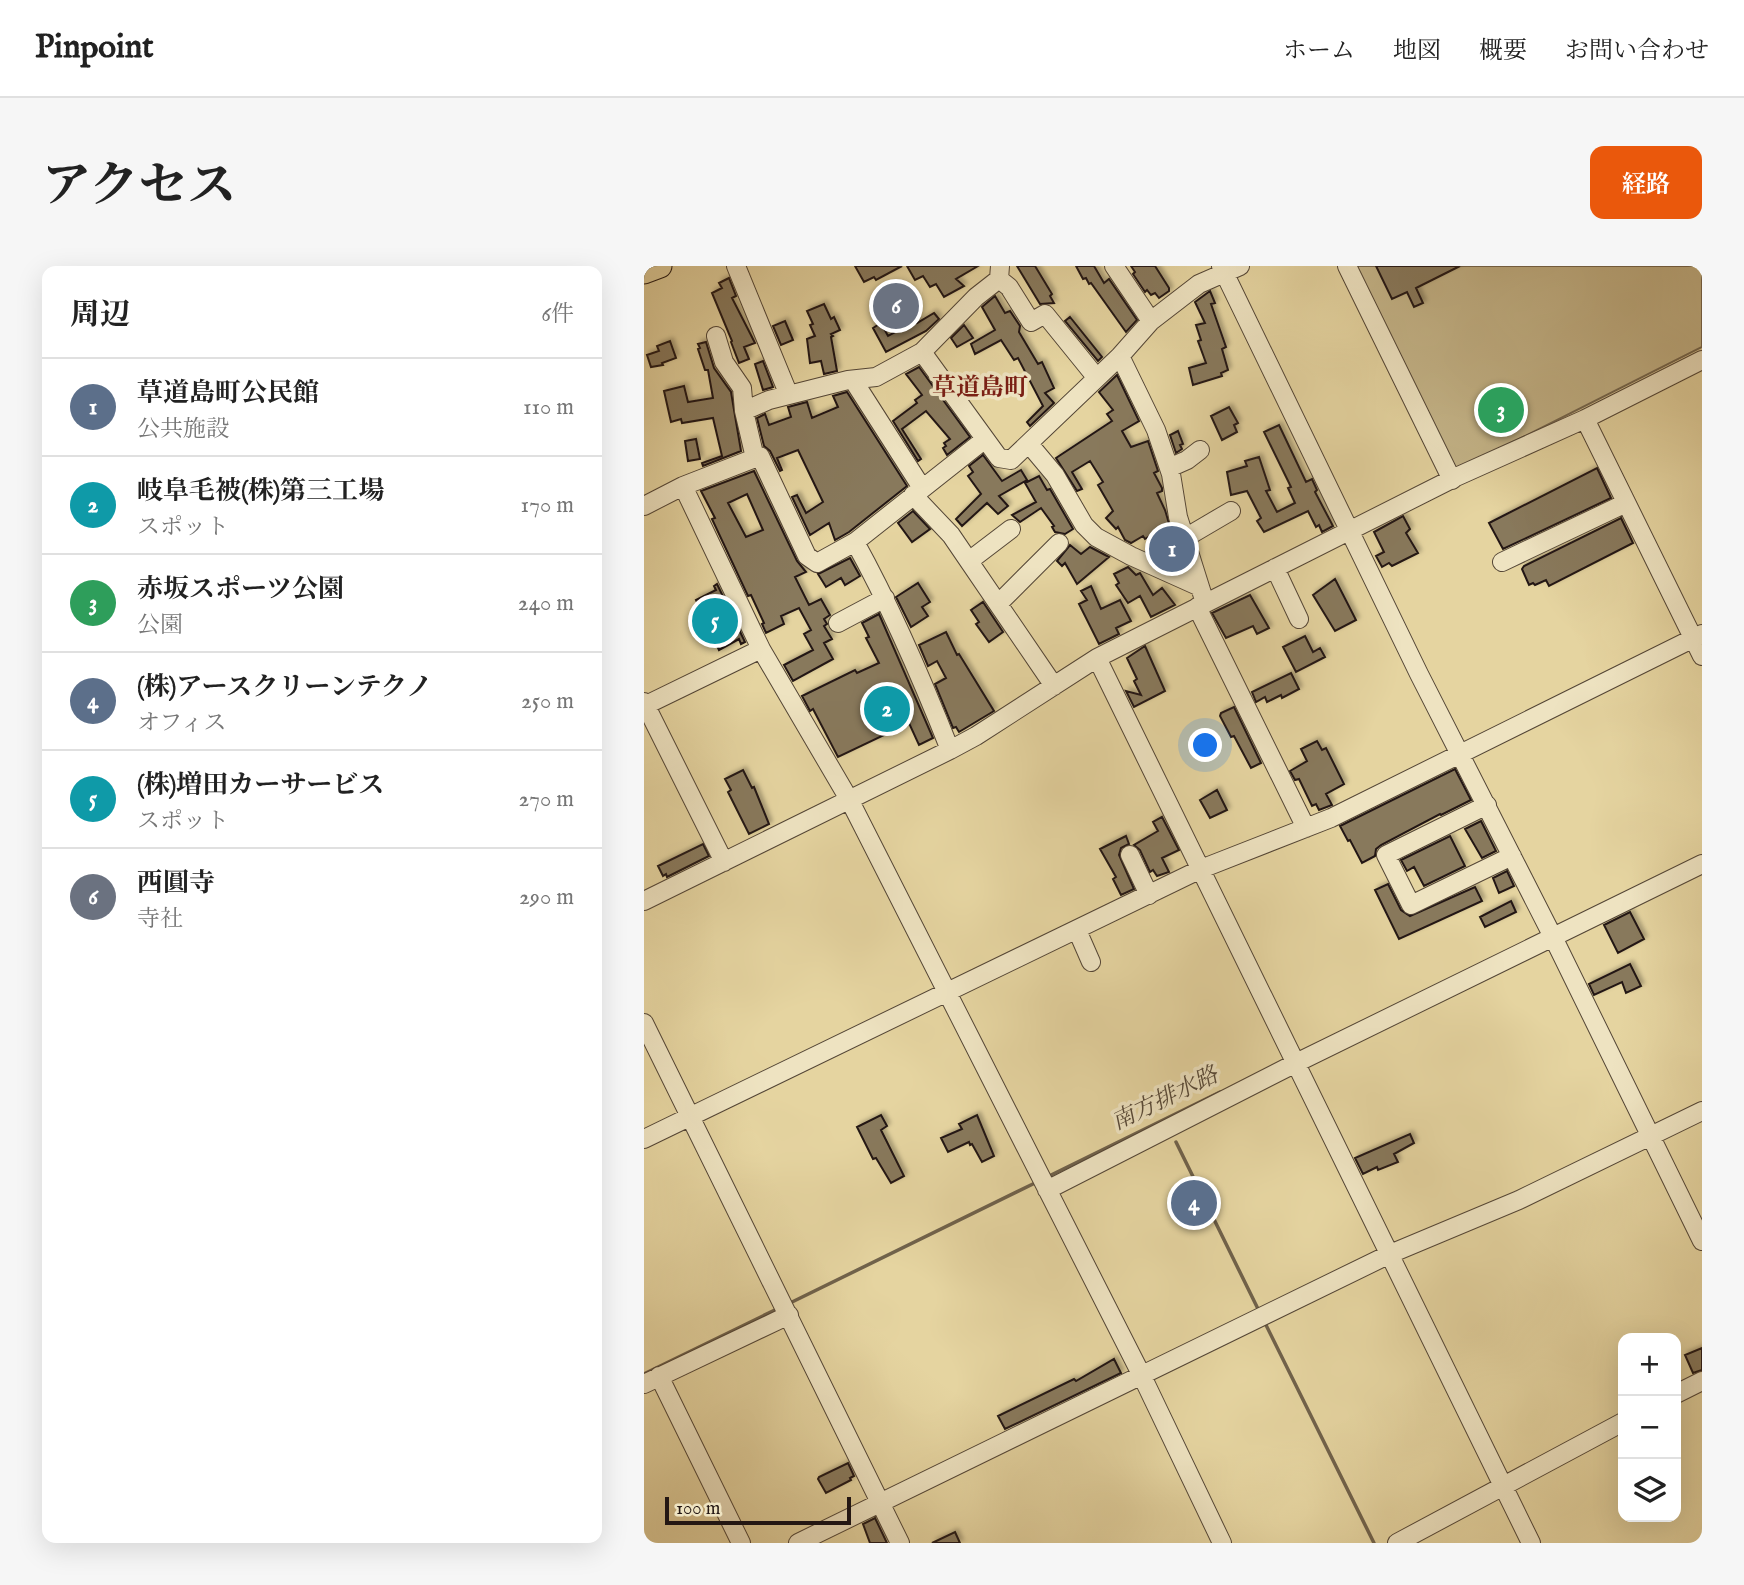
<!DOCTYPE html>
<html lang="ja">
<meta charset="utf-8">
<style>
:root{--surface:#fff;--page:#f6f6f6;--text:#222;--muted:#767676;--line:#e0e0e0;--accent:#ea580c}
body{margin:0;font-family:"IM FELL English","Noto Serif JP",serif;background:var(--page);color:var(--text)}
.controls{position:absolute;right:21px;bottom:21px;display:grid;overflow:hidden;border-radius:14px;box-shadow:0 7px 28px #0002}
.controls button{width:63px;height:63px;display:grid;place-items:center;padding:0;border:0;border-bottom:2px solid var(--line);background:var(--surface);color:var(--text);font:35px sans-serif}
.scale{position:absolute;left:21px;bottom:18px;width:186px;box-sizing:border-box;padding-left:7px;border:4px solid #241713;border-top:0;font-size:19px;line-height:24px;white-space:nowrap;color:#241713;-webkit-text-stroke:5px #eee3c1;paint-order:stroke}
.you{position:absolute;left:562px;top:480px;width:24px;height:24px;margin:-18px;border:5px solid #fff;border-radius:50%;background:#1a73e8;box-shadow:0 0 0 10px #1a73e833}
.badge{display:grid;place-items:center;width:46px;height:46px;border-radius:50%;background:var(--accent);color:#fff;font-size:23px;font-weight:700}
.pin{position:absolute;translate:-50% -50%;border:4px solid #fff;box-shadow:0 2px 7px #0006}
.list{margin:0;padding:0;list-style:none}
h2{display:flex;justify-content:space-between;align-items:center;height:91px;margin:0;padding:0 28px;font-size:30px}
h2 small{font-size:23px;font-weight:400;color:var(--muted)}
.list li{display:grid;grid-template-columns:46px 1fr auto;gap:21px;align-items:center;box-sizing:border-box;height:98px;padding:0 28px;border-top:2px solid var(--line)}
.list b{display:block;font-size:26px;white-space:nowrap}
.list p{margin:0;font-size:23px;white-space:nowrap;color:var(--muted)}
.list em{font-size:23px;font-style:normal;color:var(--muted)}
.icon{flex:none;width:38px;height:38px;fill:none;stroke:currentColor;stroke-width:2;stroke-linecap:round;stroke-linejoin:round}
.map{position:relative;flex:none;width:1058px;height:1277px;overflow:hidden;border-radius:14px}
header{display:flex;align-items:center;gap:42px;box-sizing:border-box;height:98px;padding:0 35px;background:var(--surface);border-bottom:2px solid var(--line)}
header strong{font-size:33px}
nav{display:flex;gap:38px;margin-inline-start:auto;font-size:24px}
.intro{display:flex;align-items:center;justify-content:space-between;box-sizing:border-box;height:168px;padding:0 42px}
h1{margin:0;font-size:49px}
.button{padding:18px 32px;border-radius:14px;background:var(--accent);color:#fff;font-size:24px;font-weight:700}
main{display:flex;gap:42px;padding:0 42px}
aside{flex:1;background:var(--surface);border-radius:14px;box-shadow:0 7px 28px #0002}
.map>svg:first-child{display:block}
.green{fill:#c4b488;stroke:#74664e;stroke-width:2}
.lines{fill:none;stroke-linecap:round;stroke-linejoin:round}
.stream{stroke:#70624b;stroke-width:3.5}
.building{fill:#88795c;stroke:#241713;stroke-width:2;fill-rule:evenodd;filter:url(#shadow)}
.minor-casing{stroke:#544636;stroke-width:20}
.major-casing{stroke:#241713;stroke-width:25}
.minor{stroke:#eee3c1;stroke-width:18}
.major{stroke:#e5d4a0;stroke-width:23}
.labels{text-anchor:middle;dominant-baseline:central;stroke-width:7;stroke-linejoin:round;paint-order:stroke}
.water-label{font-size:23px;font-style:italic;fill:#574938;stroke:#eee3c1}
.quarter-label{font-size:24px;font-weight:bold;fill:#7a1f14;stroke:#eee3c1}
</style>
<header>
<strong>Pinpoint</strong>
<nav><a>ホーム</a><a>地図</a><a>概要</a><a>お問い合わせ</a></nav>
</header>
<div class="intro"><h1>アクセス</h1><a class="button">経路</a></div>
<main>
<aside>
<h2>周辺<small>6件</small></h2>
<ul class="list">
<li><span class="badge" style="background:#5c6f8a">1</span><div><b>草道島町公民館</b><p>公共施設</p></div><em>110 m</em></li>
<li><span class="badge" style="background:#0f9aa8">2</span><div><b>岐阜毛被(株)第三工場</b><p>スポット</p></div><em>170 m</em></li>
<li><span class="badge" style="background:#2e9e5b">3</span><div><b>赤坂スポーツ公園</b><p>公園</p></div><em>240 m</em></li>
<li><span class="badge" style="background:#5c6f8a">4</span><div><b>(株)アースクリーンテクノ</b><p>オフィス</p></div><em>250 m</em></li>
<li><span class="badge" style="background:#0f9aa8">5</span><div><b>(株)増田カーサービス</b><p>スポット</p></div><em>270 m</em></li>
<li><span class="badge" style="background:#6b7280">6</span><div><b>西圓寺</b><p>寺社</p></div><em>290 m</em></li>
</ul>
</aside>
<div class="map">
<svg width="1058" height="1277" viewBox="0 0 1058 1277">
<defs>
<filter id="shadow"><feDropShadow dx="3" dy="-3" stdDeviation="2" flood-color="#0004"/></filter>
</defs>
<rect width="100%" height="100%" fill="#e5d4a0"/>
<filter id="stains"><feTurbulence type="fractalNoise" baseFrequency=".00286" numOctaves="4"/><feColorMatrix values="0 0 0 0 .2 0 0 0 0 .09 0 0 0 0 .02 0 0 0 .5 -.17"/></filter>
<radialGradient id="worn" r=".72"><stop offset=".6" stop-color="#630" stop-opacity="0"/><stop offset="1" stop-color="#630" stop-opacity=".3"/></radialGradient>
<path class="green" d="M711 0H1058V81L810 206Z"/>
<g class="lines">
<path class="stream" d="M532 876 616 1047
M403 911 576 826
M146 1037 393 916
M621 1057 730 1277
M0 1108 135 1042"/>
</g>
<path class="building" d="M211 0H258L232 14 230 11 220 16Z
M263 0H334L312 13 320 20 300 31 292 18 286 21 279 10 271 14Z
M373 0H391L408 28 406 30 410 37 396 38Z
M432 0H450L460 17 465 13 493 54 482 66 447 17 445 18 442 12 439 13Z
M487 0H511L525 22V25L515 32 511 27 507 29 503 24 501 26 489 8 491 6Z
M732 0H816L772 22 779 37 770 41 763 26 748 33Z
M85 12 92 30 88 32 111 77 100 81 105 93 95 97 87 76 88 75 68 27 78 22 75 17Z
M566 25 571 37 567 38 582 81 578 83 584 104 577 107 578 110 549 119 545 102 562 97 554 75 557 74 552 59 561 57 551 36Z
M351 30 361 47 366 45 376 60 375 66 394 98 398 96 410 122 401 127 410 137 386 160 383 156 399 140 374 92 370 94 357 74 331 88 327 78 351 64 338 41Z
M180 38 187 53 190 51 196 64 187 68 189 70 187 71 193 105 180 108 177 95 166 97 163 73 171 70 166 59 169 58 163 45Z
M290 47 295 53 282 65 242 86 229 62 237 57 244 70 272 55 273 57Z
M426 51 458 91 454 95 421 55Z
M141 55 149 74 137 79 129 60Z
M320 59 329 72 313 81 307 72Z
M26 75 32 92 18 97 19 99 7 101 3 89 15 85 13 80Z
M62 76 70 102 87 126 97 185 59 200 58 197 78 190 69 152 38 157 37 153 27 156 20 125 40 120 44 136 69 132 64 104H61L54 83 56 82 54 78Z
M119 95 129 121 119 124 111 98Z
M275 101 326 171 303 189 299 182 302 180 300 177 306 173 282 145 258 163 277 193 274 195 249 155 273 137 271 134 278 129 262 108Z
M473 109 495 155 478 165 487 181 504 175 514 205 510 207 518 222V225L513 227 521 244 537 298 535 299 525 295 513 266 501 273 499 270 487 277 481 274 474 261 472 263 462 252 469 245 454 219 459 216 446 195 428 206 438 223 433 225 412 192 468 155 463 148 469 144 455 126Z
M203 126 263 220 205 266 191 274 185 257 166 269 148 231 153 229 162 247 179 236 154 184 133 192 138 204 136 205 126 185 120 180 113 152 121 148 125 159 147 151 144 141 163 136 168 152 194 141 189 130Z
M585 141 594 157 590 159 593 166 578 174 567 150Z
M635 159 662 216 668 213 673 224 671 226 689 260 678 266 675 259 672 261 664 245 620 266 613 255 617 252 603 225 587 229 583 206 603 200 601 195 615 191 626 224 622 225 633 246 651 237 644 222 647 221 620 166Z
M534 165 539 178 536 179 538 183 532 187 526 169Z
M52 173 56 193 44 195 41 175Z
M339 189 358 215 377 204 383 214 355 230 364 240 354 248 343 237 318 260 312 253 337 228 324 210 329 206 325 200Z
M953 202 967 232 859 283 845 257Z
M110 205 153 295 162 306 151 311 165 339 177 333 186 349 180 353 183 358 180 360 188 373 180 377 189 393 149 415 140 399 169 384 160 368 167 364 155 342 137 350 140 358 122 367 118 358 120 357 107 329 104 330 68 253 71 252 57 225ZM103 228 119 264 102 271 84 237Z
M395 210 403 224 406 223 429 263 421 268 411 266 408 261 410 260 397 242 376 256 368 249 392 236 381 217Z
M269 245 286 263 268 276 254 257Z
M759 250 766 263 762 267 774 287 748 300 745 297 738 301 732 290 740 286 730 266Z
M977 252 989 277 905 320 902 314 891 319 889 317 885 319 878 303 880 300Z
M426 279 437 288 446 281 465 291 433 318 421 297 418 300 413 295Z
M206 292 216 310 201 319 197 312 182 321 174 308Z
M484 301 492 309 496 307 509 329 518 322 531 339 507 351 496 330 484 337 472 319 475 317 470 308Z
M691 313 712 354 691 365 669 329Z
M274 317 286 336 278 341 284 350 267 361 252 331Z
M73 318 101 376 97 378 95 373 75 384 52 334 72 324 70 320Z
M447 320 457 343 476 334 487 355 472 362 475 368 455 378 435 338 443 334 437 325Z
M606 329 625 362 613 368 609 360 582 372 568 347Z
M339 336 359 366 345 376 332 358 335 356 327 344Z
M235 348 289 472 275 479 265 457 194 491 169 443 166 445 158 430 211 404 213 407 235 397 222 372 225 371 218 357Z
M302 366 313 389 315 388 350 445 315 466 312 461 309 462 291 418 302 412 293 395 284 400 275 379Z
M661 370 669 386 676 382 681 391 652 406 639 381Z
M501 380 521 425 490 441 482 425 497 429 490 415 493 413 483 392Z
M647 407 655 423 638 432 637 429 623 436 621 431 612 436 608 426Z
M590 441 617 497 607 502 590 470 587 471 576 450 577 447Z
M673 475 678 484 682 482 700 518 682 528 688 539 675 544 672 538 668 540 655 513 651 514 646 505 663 495 657 483Z
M811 503 827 534 797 549 796 548 737 579 732 583 731 590 718 597 706 574 704 575 696 560Z
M99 504 108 522 110 521 125 558 105 568 84 526 87 524 81 513Z
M573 524 583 544 566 552 556 534Z
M518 551 535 584 518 592 525 606 513 610 509 604 506 606 496 584 490 579 514 565 509 556Z
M837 555 852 585 838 592 821 563Z
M482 570 485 578 477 582 475 589 490 623 477 629 469 613 472 611 456 583Z
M806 570 821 600 780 620 770 601 763 605 757 594Z
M59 578 65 590 23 611 22 608 19 610 14 600Z
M863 605 870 620 855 627 849 612Z
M744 618 757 644 766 650 831 621 838 635 755 673 731 624Z
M867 635 872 646 841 661 836 651Z
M986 646 1000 673 974 687 960 659Z
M986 698 997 720 982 727 978 716 950 729 945 718Z
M237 849 243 860 237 864 260 910 247 917 232 892 229 893 213 861Z
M333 849 350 890 338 896 328 878 326 879 325 876 304 886 297 872 318 863 315 858Z
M766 868 770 877 750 888 754 896 734 904 733 901 719 908 711 892Z
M546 917 564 952 554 956 537 922Z
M1058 1082V1104L1049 1107 1041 1089Z
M470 1093 477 1107 361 1163 354 1150 430 1113 432 1115Z
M204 1197 210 1210 206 1212 207 1214 182 1227 174 1213 175 1211Z
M231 1252 243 1277H226L219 1258Z
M311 1266 316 1277H288Z"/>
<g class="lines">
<defs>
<path id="minor" d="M92 0 142 122 143 129
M470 0 507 55
M577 0 775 408 909 671 1058 975
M703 0 808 214
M355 13 365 21 387 56 401 48 452 111
M278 86 355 192 367 194 476 90 507 55 555 18 596 0
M476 90 512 164 527 208 534 251 556 321
M209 114 278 222
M100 145 125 134 204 114 232 111 278 86 332 31 355 13 356 0
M941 153 1058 390
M385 178 411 209 440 259 452 271 487 290 556 321 561 337
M111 192 116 190 163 290 173 297 211 276 340 174
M525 202 543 194 556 184
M39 220 117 383
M269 229 307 269 410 420
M0 240 39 220 111 192 100 145 98 122 80 96 72 70
M541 272 587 245
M211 276C248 343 278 413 306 484
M325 295 367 263
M858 296 982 237
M631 302 655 353
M354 338 415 277
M553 341 662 562
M194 357 241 332
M453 392 887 1277
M0 436 80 596
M0 440 117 383 206 535 498 1110 578 1277
M843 539 742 589 767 639 868 590
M486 589 505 629
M0 635 306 484 332 470 453 392 812 211 941 153 1058 94
M433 664 447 696
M0 757 256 1277
M0 873 557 603 687 552 1058 368
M403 924 652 797 1058 598
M15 1110 97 1277
M0 1118 145 1049
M1032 1128 1058 1115
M154 1277 746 988 875 934 1058 845
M753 1277 979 1156"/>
<path id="major" d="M0 6 16 0"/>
</defs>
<use href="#minor" class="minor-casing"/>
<use href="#major" class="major-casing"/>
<use href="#minor" class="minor"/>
<use href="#major" class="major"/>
</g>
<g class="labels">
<g class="water-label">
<text transform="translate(521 833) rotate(-26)">南方排水路</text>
</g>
<g class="quarter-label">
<text x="336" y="122">草道島町</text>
</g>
</g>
<rect width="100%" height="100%" filter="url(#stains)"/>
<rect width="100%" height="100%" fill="url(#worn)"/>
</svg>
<div class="controls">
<button>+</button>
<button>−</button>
<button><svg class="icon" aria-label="layers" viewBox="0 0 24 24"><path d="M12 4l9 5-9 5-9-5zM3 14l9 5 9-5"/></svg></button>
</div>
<div class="scale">100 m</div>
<div class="you"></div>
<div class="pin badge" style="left:528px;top:283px;background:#5c6f8a">1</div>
<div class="pin badge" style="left:243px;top:443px;background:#0f9aa8">2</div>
<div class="pin badge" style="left:857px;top:144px;background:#2e9e5b">3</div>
<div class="pin badge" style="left:550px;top:937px;background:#5c6f8a">4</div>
<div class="pin badge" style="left:71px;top:355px;background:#0f9aa8">5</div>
<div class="pin badge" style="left:252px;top:40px;background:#6b7280">6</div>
</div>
</main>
